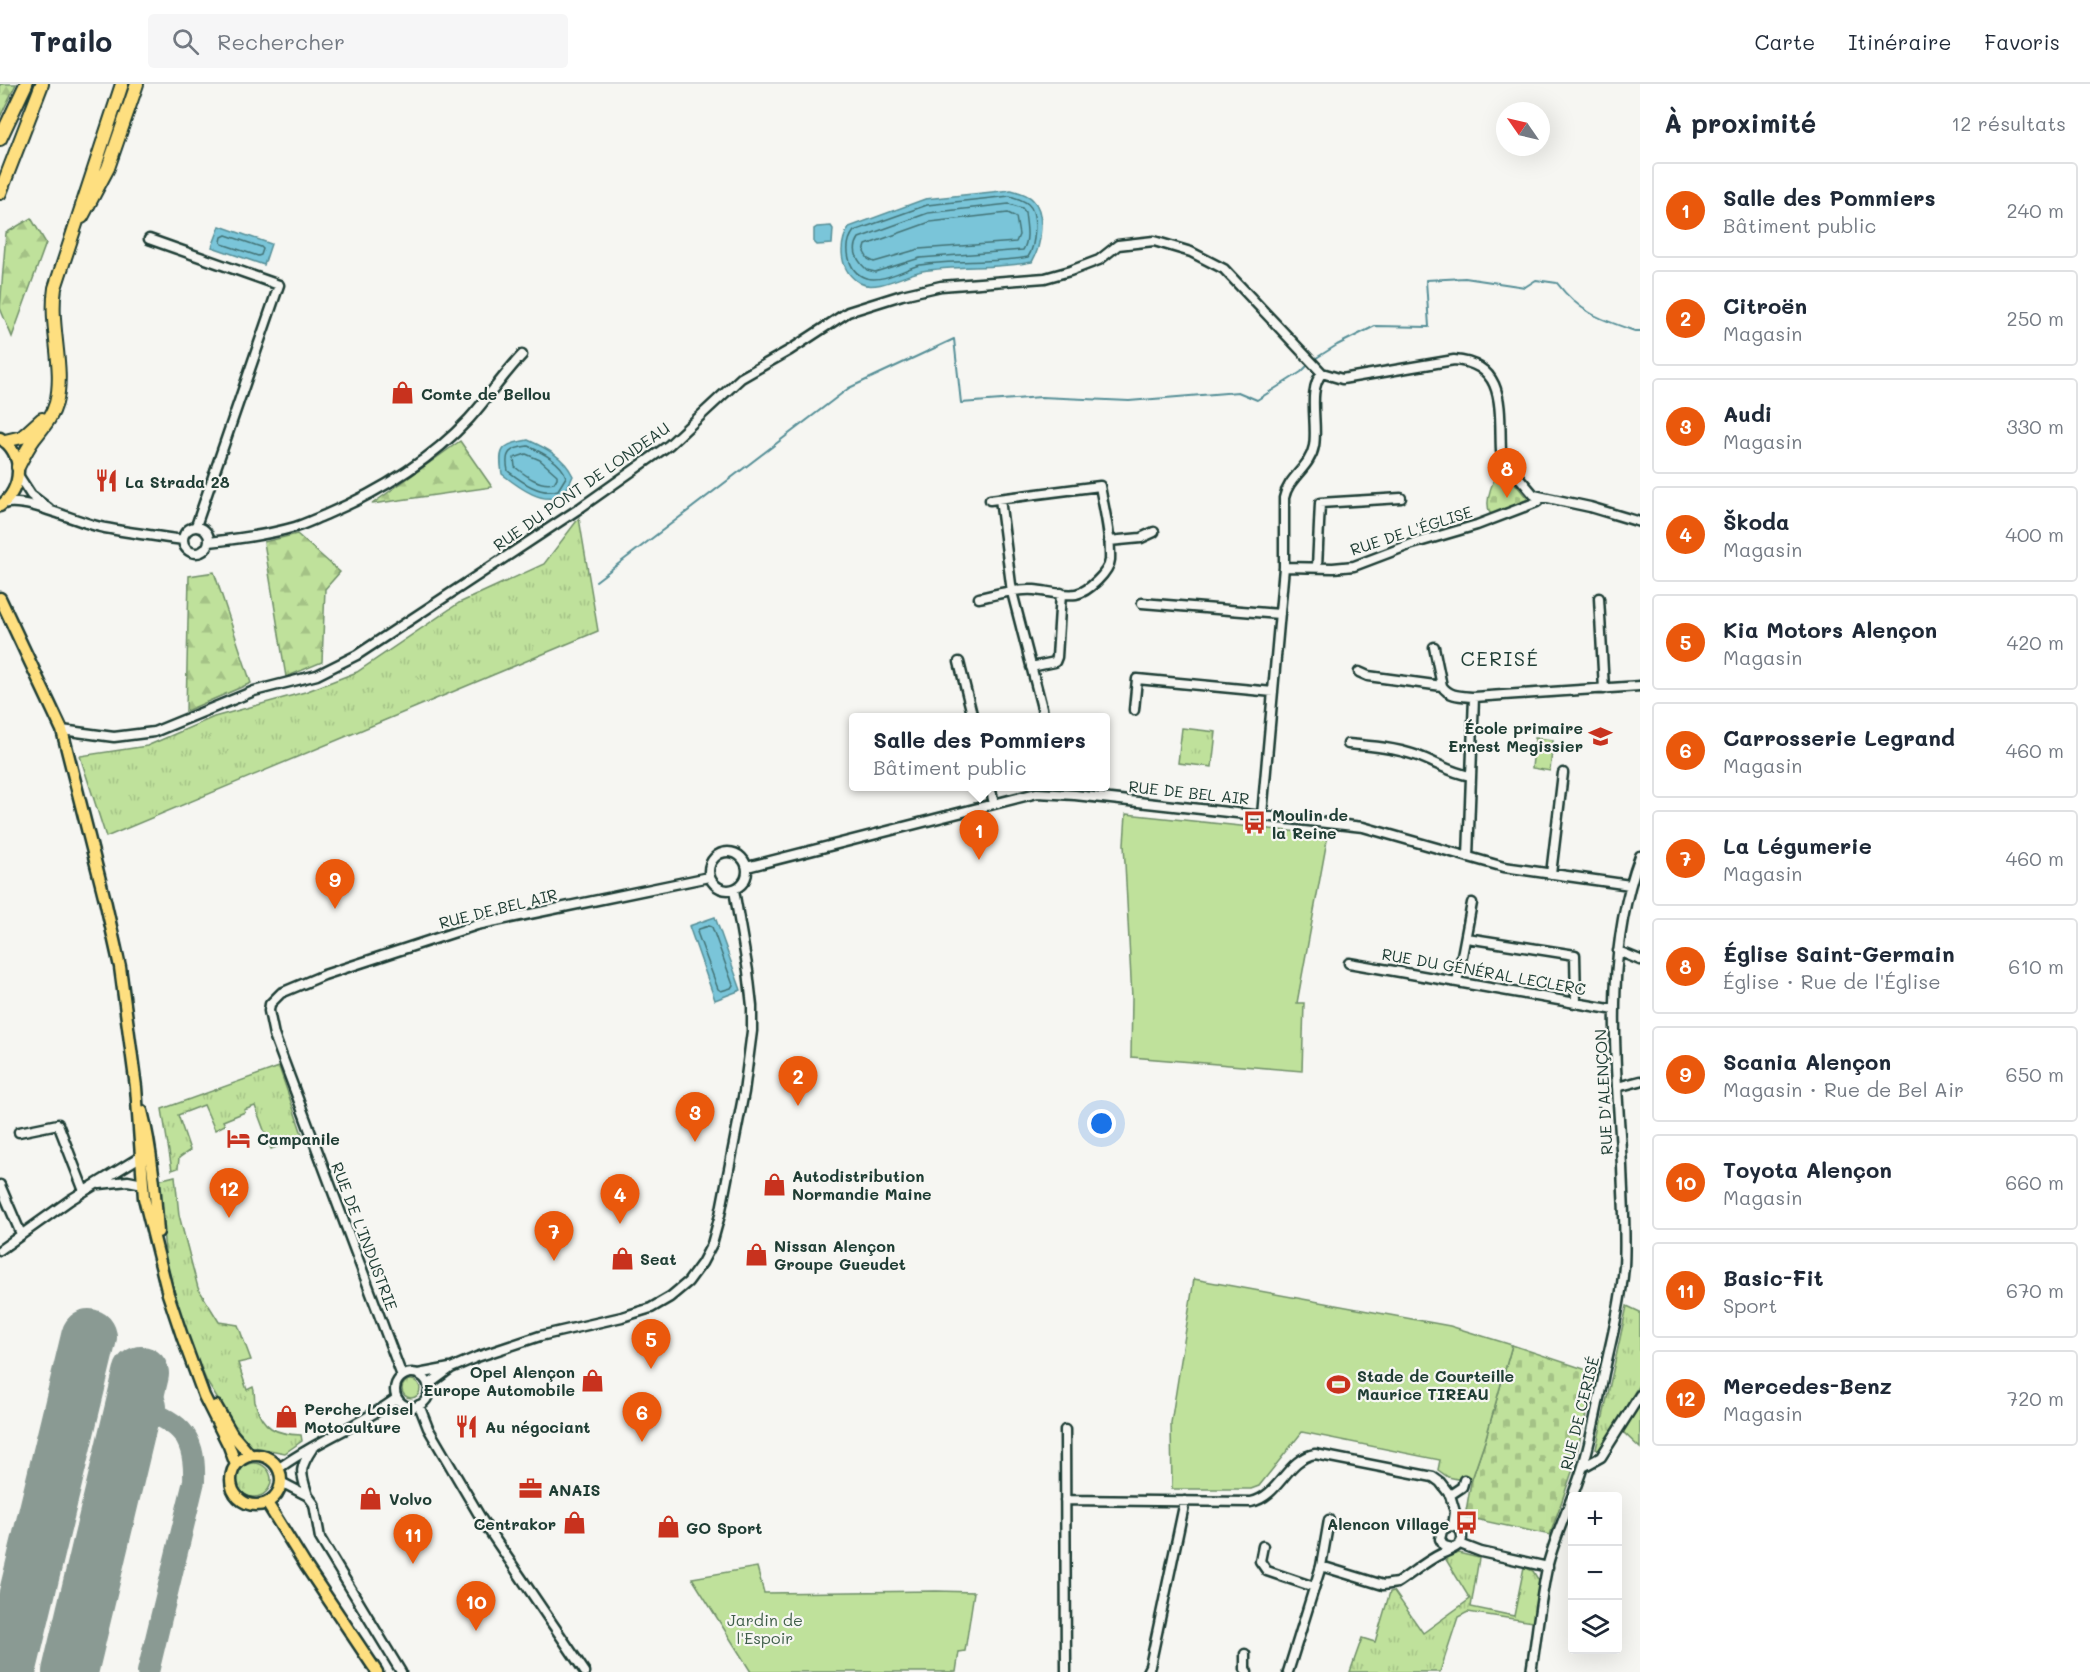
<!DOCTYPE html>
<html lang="fr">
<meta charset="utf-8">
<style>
:root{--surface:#fff;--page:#f6f6f7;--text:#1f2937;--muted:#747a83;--line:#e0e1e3;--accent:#ea580c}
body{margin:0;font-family:Mali,sans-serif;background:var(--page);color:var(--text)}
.controls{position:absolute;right:18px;bottom:18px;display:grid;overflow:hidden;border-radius:6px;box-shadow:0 6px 24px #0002}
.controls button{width:54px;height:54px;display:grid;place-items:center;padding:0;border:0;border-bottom:2px solid var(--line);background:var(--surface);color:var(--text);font:30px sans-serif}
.compass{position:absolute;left:1496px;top:18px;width:54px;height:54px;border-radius:50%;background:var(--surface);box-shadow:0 6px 24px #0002;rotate:304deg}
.you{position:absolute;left:1102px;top:1040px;width:21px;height:21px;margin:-15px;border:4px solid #fff;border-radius:50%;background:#1a73e8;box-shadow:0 0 0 9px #1a73e833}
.badge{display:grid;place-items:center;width:39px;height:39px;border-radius:50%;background:var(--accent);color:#fff;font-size:20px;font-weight:700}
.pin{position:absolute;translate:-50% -50px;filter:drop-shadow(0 2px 3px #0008)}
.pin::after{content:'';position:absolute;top:32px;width:21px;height:18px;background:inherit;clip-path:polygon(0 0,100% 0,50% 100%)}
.popup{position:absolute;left:849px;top:629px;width:261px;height:78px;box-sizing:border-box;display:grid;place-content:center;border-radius:6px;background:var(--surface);filter:drop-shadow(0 2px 4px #0005);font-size:20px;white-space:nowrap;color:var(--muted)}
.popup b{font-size:22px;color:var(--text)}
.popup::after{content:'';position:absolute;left:50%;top:100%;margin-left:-12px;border:12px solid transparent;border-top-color:var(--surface)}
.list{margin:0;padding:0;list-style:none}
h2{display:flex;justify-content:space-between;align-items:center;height:78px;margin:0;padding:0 24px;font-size:26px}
h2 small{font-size:20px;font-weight:400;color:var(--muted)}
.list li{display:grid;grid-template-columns:39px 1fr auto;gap:18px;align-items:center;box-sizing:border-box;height:96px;margin:0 12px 12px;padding:0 12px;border:2px solid var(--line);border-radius:6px}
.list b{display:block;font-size:22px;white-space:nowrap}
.list p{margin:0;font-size:20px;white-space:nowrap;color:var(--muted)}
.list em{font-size:20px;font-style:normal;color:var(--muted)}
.icon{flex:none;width:33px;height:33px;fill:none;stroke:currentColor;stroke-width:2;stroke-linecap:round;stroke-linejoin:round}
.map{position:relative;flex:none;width:1640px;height:1588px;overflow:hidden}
header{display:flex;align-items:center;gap:36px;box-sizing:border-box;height:84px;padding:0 30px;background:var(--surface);border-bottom:2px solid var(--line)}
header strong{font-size:28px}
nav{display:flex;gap:33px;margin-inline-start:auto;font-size:21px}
.search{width:420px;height:54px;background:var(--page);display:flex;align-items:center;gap:15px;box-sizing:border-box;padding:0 21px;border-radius:6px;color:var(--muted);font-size:22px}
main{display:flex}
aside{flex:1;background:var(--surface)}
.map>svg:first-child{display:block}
.grass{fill:url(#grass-tufts);stroke:#6f8f68;stroke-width:1.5}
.forest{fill:url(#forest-firs);stroke:#6f8f68;stroke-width:1.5}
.cemetery{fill:url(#cemetery-stones);stroke:#6f8f68;stroke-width:1.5}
.garden{fill:#bfe19b;stroke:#6f8f68;stroke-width:1.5}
.water{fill:#7ac5d9;stroke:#568f97;stroke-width:1.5}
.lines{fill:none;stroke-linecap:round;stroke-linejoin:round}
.shore{stroke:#437376;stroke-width:1.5}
.stream{stroke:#568f97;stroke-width:2}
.taxiway{stroke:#8a9a93;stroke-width:22}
.runway{stroke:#8a9a93;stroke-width:56}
.minor-casing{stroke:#1f3d34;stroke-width:13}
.major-casing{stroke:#1f3d34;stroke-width:15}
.highway-casing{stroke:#1f3d34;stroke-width:16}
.minor{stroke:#f6f6f2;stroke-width:8}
.major{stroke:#fedf80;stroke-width:10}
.highway{stroke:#fedf80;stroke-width:12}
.labels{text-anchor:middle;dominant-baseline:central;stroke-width:4.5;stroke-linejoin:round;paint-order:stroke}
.poi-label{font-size:16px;font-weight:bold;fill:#1f3d34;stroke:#f6f6f2;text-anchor:start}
.street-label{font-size:16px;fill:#1f3d34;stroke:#f6f6f2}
.park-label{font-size:16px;fill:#3f5e49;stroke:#f6f6f2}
.quarter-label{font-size:20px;letter-spacing:1.5px;fill:#1f3d34;stroke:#f6f6f2}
</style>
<header>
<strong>Trailo</strong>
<div class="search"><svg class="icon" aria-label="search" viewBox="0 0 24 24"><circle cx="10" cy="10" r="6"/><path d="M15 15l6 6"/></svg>Rechercher</div>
<nav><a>Carte</a><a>Itinéraire</a><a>Favoris</a></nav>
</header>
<main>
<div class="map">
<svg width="1640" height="1588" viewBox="0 0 1640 1588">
<defs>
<pattern id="grass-tufts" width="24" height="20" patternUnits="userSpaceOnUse" patternTransform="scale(1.5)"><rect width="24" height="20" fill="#bfe19b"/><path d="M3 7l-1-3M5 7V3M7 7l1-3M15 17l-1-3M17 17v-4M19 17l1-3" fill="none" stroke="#a4c286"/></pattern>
<pattern id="forest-firs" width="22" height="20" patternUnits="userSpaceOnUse" patternTransform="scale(1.5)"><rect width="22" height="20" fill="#bfe19b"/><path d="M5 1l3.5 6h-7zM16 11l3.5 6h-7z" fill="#a4c286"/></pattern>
<pattern id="cemetery-stones" width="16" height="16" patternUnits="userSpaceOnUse" patternTransform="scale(1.5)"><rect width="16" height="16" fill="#bfe19b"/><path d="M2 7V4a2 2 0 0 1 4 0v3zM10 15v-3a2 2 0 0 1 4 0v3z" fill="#a4c286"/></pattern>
</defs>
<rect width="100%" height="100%" fill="#f6f6f2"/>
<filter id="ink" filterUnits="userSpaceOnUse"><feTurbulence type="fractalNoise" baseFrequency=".0167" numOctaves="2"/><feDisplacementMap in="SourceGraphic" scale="12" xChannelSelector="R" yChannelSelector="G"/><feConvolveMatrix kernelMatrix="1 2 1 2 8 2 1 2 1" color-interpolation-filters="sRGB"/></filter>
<g filter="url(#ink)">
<path class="grass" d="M579 434 598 547 106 753 80 672 147 662 214 633 305 608 357 588 459 519 544 480Z
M1182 644 1216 648 1212 683 1178 679Z
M279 983 303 1053 271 1065 255 1022 244 1026 245 1028 223 1037 225 1041 215 1046 204 1021 178 1031 190 1066 179 1074 178 1084 172 1086 162 1025Z
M175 1092 179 1131 198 1204 219 1238 238 1241 251 1276 238 1279 247 1306 253 1303C255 1308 254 1313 255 1318 262 1345 276 1350 301 1351L302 1357 285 1369 249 1362 241 1353 207 1298 186 1250 166 1177 158 1096Z
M1627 1222 1640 1228V1299L1600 1367 1596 1365Z
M402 1305a9 9 0 1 1 18 0a9 9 0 1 1-18 0Z
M237 1396a17 17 0 1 1 34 0a17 17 0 1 1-34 0Z
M1454 1468 1479 1474 1471 1523 1514 1532 1524 1483 1533 1487 1539 1497 1533 1538 1468 1528 1458 1533 1440 1588H1350L1362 1554 1375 1558 1390 1508 1394 1507 1423 1549 1470 1515 1445 1474Z"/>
<path class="forest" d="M0 0H16L0 33Z
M31 134 46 159 12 253 0 224 6 149Z
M460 357 492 403 372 420Z
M297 450 340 488 325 505 322 578 286 593 264 458Z
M214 488 251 599 186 627 189 492Z"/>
<path class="cemetery" d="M1499 386H1504L1527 414V418L1494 431 1490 429C1484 417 1493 397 1499 386Z
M1512 1261 1596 1289 1572 1388 1550 1451 1465 1433 1471 1398 1485 1357Z"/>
<path class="garden" d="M1535 654 1553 656 1550 687 1532 684Z
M1126 730 1328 751 1297 919H1304L1302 987 1131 973 1132 914 1124 760Z
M1194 1195 1450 1242 1512 1261 1485 1357 1471 1398 1448 1393 1438 1386 1440 1376 1302 1348 1259 1402 1251 1405H1172L1171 1339Z
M1640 1317V1364L1622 1347Z
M757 1483 764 1509 936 1507 974 1508 965 1567 959 1568 956 1588H751L692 1494Z"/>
<path class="water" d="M1011 106C1018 108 1028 110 1033 116 1046 129 1041 163 1032 178 996 185 958 181 922 187 906 190 876 208 860 199 839 187 838 161 849 143L925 115Z
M220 142 271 160 264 181 212 163Z
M831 142 833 145 832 160 817 161 814 158V145L817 143Z
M528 356C546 364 564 373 573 392 570 398 568 405 563 409 546 425 516 401 502 390 498 363 502 361 528 356Z
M715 833 741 906 715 916 689 842Z"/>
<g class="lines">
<path class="shore" d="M1010 112C1016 114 1024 116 1028 120 1039 129 1035 163 1028 173 993 180 955 175 920 181 904 185 883 199 866 194 847 188 843 161 854 147L927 121Z
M1009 120 1022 124 1025 128C1026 140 1030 155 1023 166L920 174 875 188 867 186C857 177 851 166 859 154L928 129Z
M1008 129 1016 133 1019 151 1016 158 919 165 874 178 868 175 864 168 866 161 930 138Z
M226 151 261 163 263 165 261 171 258 172 222 160 221 158 222 153Z
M528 362C541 368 562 378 566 393L558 406C540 412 521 397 508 387 504 368 510 364 528 362Z
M526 370 540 376 557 391V394L554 399C540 403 525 391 515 383L514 374Z
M709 842 712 843 733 901 731 904 721 907 718 905 697 848 699 845Z"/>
<path class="stream" d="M1313 276 1337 261 1375 242 1429 243 1426 196 1465 194 1525 203 1536 196 1557 199C1580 229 1600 235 1635 247H1640
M596 497 849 304 954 255 961 319 1041 313 1129 317 1238 308 1257 316 1301 288 1309 280"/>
<path class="taxiway" d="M134 1321C176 1338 196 1346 194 1397L148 1588
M127 1351C128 1348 129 1345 132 1343 136 1340 142 1340 146 1337 163 1328 156 1312 142 1303L137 1306"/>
<path class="runway" d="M8 1588 89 1253
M70 1588 141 1290"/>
<defs>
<path id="minor" d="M149 155 279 201 196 442
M18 391 31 411 49 425
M1000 415 1012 508 1042 624 1043 634
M3 420C28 413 77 439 105 444 131 449 157 452 183 456
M183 456a13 13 0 1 1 26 0a13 13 0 1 1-26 0Z
M1109 457 1141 454 1154 448
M209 458C238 455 267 451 295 443 305 440 315 435 325 431 379 408 429 378 469 335 488 314 503 291 522 271
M1284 483 1333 484 1354 482 1412 460 1477 441 1537 418 1541 414
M1317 483 1320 419 1401 414
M979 514C997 510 1015 505 1034 506 1047 507 1063 512 1076 510 1088 508 1109 488 1110 476 1111 451 1104 425 1100 402L990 416
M1599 514 1604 605
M1142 519 1280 530
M1434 563 1442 602C1449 613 1462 612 1474 613L1640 602
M959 578 973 634
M1031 583 1055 578 1057 573 1061 509
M1359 588 1368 592 1442 602
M1134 626 1137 595 1273 608
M62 646 114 653 154 648 254 607 317 591 357 571 577 426 669 361 741 294 790 266 848 228 902 211 941 202 1045 194 1070 187 1099 176 1118 161 1154 157 1191 168 1224 185 1322 289 1342 295 1454 276C1507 280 1499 326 1501 367L1504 376 1534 411 1590 423 1640 438
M1348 660C1373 662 1395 664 1418 672 1437 679 1451 689 1471 692
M990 702 994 720
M1262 731 1284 483V414C1288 393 1310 384 1314 362 1318 339 1307 306 1322 289
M709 787a19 19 0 1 1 38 0a19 19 0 1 1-38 0Z
M1468 773 1474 613
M747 783 1037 709 1075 711 1363 743 1504 783 1630 801
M1551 790 1563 689
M1467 854 1575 871 1576 919
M1618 867 1640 876
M1349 879 1615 926
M1457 898 1472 819
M1617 1003 1640 997
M19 1048 58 1040 84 1107
M100 1100 128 1097 143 1100
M0 1101 21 1150
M0 1166 70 1116 140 1073
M395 1306a17 17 0 1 1 34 0a17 17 0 1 1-34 0Z
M418 1290 450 1284
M402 1292 274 951 269 927 270 920 281 909 324 891 477 841 709 793
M428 1301 451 1284 477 1273 540 1252 622 1233 651 1224 670 1213 688 1198 702 1179 712 1160 720 1131 744 1008 752 947V922L748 887 734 806
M419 1321 428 1344 482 1436 585 1588
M1065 1346 1066 1588
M1583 1383 1601 1373 1640 1311
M278 1385C315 1357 360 1342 397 1314
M281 1398 308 1412 314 1420 320 1454 401 1588
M308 1412C301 1389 298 1386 312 1365
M1065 1416 1251 1418C1280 1412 1286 1375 1315 1370L1433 1393 1440 1398 1450 1411
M1453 1442 1455 1428 1450 1411 1462 1403 1464 1396
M1460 1460 1481 1468 1548 1483
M1263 1462 1260 1477 1267 1487 1314 1503
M1321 1482 1383 1501 1397 1499C1411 1490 1426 1477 1441 1470 1447 1467 1458 1464 1461 1458 1463 1454 1462 1448 1459 1445 1453 1440 1447 1442 1442 1447L1440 1455 1444 1462 1452 1464
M1245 1570V1585L1247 1588
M1147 1588 1150 1582 1185 1417
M1288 1588 1321 1482 1329 1436
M1531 1588C1537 1552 1540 1515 1548 1480 1557 1446 1573 1415 1583 1382 1592 1352 1598 1320 1604 1289 1612 1254 1621 1218 1624 1182 1626 1149 1623 1115 1622 1082 1616 978 1603 872 1640 772"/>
<path id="major" d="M0 354C25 370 23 405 0 422
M0 514 62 646 105 816 120 883 136 1003 144 1114 168 1210 182 1252 204 1312 229 1362 236 1381
M142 1027C152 1066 155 1107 158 1148
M216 1322 232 1350 250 1371
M231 1396a25 25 0 1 1 50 0a25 25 0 1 1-50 0Z
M267 1419 306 1482 377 1588"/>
<path id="highway" d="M0 55 26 0
M0 109 42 0
M82 133 108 84 137 0
M5 357 22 353 42 335
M18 383C23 373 28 363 34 355 43 343 52 334 56 319 65 284 49 242 55 204L122 0"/>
</defs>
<use href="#minor" class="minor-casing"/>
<use href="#major" class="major-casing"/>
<use href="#highway" class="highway-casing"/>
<use href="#minor" class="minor"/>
<use href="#major" class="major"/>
<use href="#highway" class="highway"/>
</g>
</g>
<defs>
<symbol id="shop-bare" viewBox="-9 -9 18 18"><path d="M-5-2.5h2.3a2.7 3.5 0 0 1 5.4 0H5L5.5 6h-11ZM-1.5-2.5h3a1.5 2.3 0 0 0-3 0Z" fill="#c8321e" stroke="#f6f6f2" stroke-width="2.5" paint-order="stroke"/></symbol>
<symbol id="restaurant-bare" viewBox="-9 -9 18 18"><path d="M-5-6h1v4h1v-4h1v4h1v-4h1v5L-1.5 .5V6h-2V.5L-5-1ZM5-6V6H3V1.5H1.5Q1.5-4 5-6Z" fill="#c8321e" stroke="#f6f6f2" stroke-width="2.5" paint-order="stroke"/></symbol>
<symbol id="school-bare" viewBox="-9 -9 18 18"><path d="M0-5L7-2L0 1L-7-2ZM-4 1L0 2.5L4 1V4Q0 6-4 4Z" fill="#c8321e" stroke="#f6f6f2" stroke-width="2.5" paint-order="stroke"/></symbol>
<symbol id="bus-bare" viewBox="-9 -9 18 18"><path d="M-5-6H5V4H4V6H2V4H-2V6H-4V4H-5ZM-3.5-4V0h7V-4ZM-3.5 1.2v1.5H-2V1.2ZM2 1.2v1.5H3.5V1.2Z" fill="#c8321e" stroke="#f6f6f2" stroke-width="2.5" paint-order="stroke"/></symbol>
<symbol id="hotel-bare" viewBox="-9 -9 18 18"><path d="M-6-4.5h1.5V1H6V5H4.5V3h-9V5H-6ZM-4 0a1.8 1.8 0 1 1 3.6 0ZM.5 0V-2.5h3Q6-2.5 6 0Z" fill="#c8321e" stroke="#f6f6f2" stroke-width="2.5" paint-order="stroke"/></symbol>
<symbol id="stadium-bare" viewBox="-9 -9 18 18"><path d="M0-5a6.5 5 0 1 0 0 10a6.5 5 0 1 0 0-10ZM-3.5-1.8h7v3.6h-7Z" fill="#c8321e" stroke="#f6f6f2" stroke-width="2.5" paint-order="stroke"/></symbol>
<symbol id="office-bare" viewBox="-9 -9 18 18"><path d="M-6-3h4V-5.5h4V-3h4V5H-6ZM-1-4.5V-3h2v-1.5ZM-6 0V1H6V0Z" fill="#c8321e" stroke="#f6f6f2" stroke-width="2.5" paint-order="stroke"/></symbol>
</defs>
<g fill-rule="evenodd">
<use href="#shop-bare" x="386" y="292" width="33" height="33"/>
<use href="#restaurant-bare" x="90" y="380" width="33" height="33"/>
<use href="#school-bare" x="1584" y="636" width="33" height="33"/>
<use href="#bus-bare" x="1238" y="722" width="33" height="33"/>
<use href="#hotel-bare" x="222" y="1038" width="33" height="33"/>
<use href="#shop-bare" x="758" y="1084" width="33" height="33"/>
<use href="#shop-bare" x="740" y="1154" width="33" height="33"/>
<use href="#shop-bare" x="606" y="1158" width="33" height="33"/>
<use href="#shop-bare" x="576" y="1280" width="33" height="33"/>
<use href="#stadium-bare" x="1322" y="1284" width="33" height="33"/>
<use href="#shop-bare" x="270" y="1316" width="33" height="33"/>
<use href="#restaurant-bare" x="450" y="1326" width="33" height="33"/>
<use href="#office-bare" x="514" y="1388" width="33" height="33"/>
<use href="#shop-bare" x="354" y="1398" width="33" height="33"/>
<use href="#shop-bare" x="558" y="1422" width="33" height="33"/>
<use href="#bus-bare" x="1450" y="1422" width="33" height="33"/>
<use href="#shop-bare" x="652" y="1426" width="33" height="33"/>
</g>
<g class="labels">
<g class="poi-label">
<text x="421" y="309">Comte de Bellou</text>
<text x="125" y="397">La Strada 28</text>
<text x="1583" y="643" text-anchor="end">École primaire<tspan x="1583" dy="18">Ernest Megissier</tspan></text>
<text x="1272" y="730">Moulin de<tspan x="1272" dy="18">la Reine</tspan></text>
<text x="257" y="1054">Campanile</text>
<text x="792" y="1091">Autodistribution<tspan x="792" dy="18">Normandie Maine</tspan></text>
<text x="774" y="1161">Nissan Alençon<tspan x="774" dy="18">Groupe Gueudet</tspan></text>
<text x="640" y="1174">Seat</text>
<text x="575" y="1287" text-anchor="end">Opel Alençon<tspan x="575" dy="18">Europe Automobile</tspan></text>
<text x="1357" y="1291">Stade de Courteille<tspan x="1357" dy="18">Maurice TIREAU</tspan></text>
<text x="304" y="1324">Perche Loisel<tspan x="304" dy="18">Motoculture</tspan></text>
<text x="485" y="1342">Au négociant</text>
<text x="548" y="1405">ANAIS</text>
<text x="389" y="1414">Volvo</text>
<text x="556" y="1439" text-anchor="end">Centrakor</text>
<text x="1449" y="1439" text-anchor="end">Alencon Village</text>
<text x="686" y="1443">GO Sport</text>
</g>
<g class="street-label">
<text transform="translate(581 402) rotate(-35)">RUE DU PONT DE LONDEAU</text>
<text transform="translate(1411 446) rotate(-18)">RUE DE L'ÉGLISE</text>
<text transform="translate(1189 708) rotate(6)">RUE DE BEL AIR</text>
<text transform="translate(498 824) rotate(-14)">RUE DE BEL AIR</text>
<text transform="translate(1484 887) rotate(10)">RUE DU GÉNÉRAL LECLERC</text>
<text transform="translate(1603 1008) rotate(-93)">RUE D'ALENÇON</text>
<text transform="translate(365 1152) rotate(69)">RUE DE L'INDUSTRIE</text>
<text transform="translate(1579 1329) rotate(-76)">RUE DE CERISÉ</text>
</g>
<g class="park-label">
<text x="765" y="1535">Jardin de<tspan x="765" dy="18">l'Espoir</tspan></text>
</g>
<g class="quarter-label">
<text x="1500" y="574">CERISÉ</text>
</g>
</g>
</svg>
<div class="controls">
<button>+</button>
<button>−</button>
<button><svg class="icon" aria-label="layers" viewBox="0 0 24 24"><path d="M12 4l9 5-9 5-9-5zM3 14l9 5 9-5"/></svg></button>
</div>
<svg class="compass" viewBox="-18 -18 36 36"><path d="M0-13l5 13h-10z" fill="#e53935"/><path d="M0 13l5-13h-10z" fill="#747a83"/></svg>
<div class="you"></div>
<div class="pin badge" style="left:979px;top:776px">1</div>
<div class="popup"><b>Salle des Pommiers</b>Bâtiment public</div>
<div class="pin badge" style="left:798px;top:1022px">2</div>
<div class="pin badge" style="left:695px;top:1058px">3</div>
<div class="pin badge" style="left:620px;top:1140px">4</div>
<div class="pin badge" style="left:651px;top:1285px">5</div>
<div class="pin badge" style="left:642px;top:1358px">6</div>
<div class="pin badge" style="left:554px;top:1177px">7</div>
<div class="pin badge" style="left:1507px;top:414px">8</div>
<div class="pin badge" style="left:335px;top:825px">9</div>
<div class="pin badge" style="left:476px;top:1547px">10</div>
<div class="pin badge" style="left:413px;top:1480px">11</div>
<div class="pin badge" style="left:229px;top:1134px">12</div>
</div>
<aside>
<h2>À proximité<small>12 résultats</small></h2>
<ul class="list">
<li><span class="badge">1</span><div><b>Salle des Pommiers</b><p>Bâtiment public</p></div><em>240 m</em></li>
<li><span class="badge">2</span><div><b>Citroën</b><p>Magasin</p></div><em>250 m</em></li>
<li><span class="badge">3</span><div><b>Audi</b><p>Magasin</p></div><em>330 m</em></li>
<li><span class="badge">4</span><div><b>Škoda</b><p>Magasin</p></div><em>400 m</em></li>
<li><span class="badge">5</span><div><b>Kia Motors Alençon</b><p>Magasin</p></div><em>420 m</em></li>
<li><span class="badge">6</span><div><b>Carrosserie Legrand</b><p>Magasin</p></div><em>460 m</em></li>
<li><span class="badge">7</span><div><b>La Légumerie</b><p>Magasin</p></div><em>460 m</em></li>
<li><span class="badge">8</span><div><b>Église Saint-Germain</b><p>Église · Rue de l'Église</p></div><em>610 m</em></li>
<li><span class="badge">9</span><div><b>Scania Alençon</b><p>Magasin · Rue de Bel Air</p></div><em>650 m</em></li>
<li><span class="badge">10</span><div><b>Toyota Alençon</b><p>Magasin</p></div><em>660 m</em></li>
<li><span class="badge">11</span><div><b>Basic-Fit</b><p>Sport</p></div><em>670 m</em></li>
<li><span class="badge">12</span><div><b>Mercedes-Benz</b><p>Magasin</p></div><em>720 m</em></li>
</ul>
</aside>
</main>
